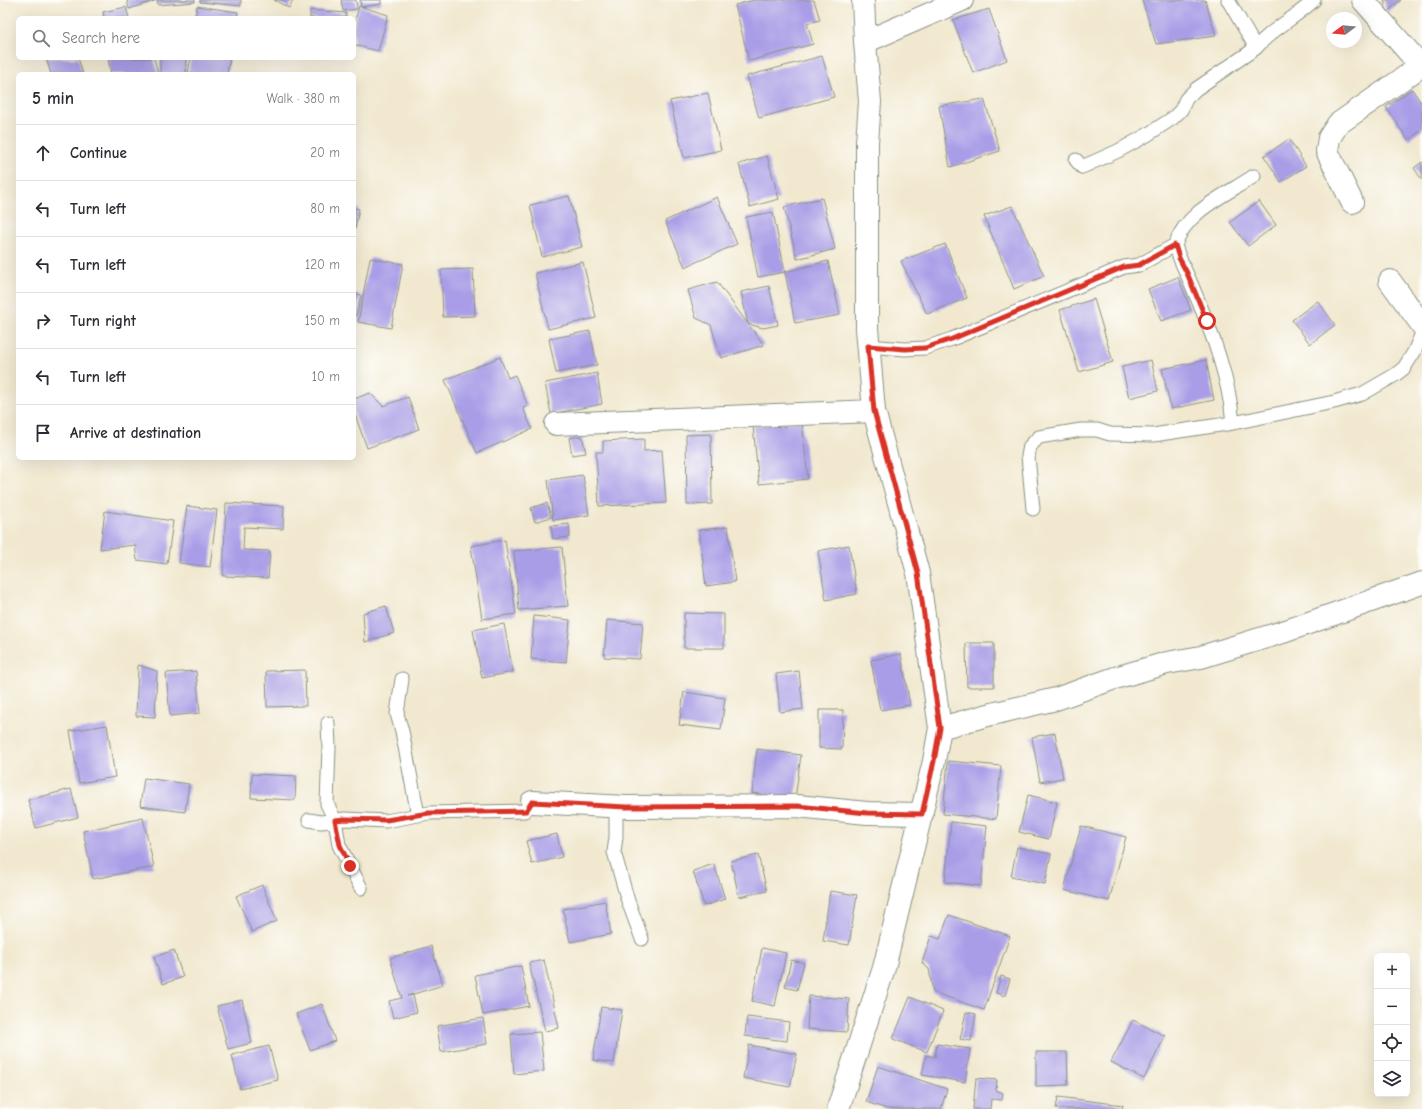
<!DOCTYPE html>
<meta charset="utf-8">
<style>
:root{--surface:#fff;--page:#f7f7f7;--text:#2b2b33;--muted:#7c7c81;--line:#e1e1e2}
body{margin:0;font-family:"Comic Neue",sans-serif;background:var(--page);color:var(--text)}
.controls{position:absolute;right:12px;bottom:12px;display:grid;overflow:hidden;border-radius:6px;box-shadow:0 4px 16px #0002}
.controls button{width:36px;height:36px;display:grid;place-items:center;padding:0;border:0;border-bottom:1px solid var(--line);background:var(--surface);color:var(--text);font:20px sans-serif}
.compass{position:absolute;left:1326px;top:12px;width:36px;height:36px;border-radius:50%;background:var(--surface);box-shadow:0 4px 16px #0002;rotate:254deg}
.stop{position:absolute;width:12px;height:12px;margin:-9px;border:3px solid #d93025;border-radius:50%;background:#fff}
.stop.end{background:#d93025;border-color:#fff;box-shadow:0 1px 4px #0008}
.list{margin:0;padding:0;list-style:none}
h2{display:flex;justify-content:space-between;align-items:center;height:52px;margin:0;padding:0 16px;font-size:17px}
h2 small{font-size:13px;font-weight:400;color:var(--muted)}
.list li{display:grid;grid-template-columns:26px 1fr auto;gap:12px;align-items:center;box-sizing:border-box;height:56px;padding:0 16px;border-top:1px solid var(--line)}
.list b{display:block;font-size:15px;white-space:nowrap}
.list em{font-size:13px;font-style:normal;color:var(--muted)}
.icon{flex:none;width:22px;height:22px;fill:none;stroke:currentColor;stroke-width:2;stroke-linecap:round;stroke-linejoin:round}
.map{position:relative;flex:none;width:1422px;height:1109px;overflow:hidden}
.search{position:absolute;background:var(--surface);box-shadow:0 4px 16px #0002;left:16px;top:16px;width:340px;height:44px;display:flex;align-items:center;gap:10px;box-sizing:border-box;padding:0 14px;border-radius:6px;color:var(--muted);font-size:15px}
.panel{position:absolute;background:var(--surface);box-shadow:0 4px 16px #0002;left:16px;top:72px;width:340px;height:388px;border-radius:6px}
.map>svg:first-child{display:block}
.building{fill:#a99de7}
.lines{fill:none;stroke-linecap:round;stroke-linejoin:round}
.lane-casing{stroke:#889282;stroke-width:15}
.street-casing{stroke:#889282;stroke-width:24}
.lane{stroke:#fff;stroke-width:13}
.street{stroke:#fff;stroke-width:22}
.route{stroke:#d93025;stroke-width:5}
</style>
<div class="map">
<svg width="1422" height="1109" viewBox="0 0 1422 1109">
<rect width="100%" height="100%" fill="#fdfcf7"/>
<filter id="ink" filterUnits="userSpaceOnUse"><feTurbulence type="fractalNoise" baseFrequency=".025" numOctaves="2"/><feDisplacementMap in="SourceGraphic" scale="8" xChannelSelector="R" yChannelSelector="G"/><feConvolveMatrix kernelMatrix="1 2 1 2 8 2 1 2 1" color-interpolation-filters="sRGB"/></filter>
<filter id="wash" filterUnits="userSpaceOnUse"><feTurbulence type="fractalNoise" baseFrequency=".012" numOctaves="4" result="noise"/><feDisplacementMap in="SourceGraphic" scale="16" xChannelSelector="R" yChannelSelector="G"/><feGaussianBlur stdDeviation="0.9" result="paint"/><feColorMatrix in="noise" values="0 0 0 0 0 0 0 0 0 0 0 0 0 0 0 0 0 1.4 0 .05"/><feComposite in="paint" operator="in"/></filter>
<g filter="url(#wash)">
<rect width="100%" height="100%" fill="#f1e8cf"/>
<g id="blocks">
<path class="building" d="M127 0H157L129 9Z
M157 0H195V2L158 5Z
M200 0H241V6L200 2Z
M274 0H293L289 8Z
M341 0H356L357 9 343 11Z
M360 0H381V4L361 7Z
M754 0H814L820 20 807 23 813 44 749 61 735 5Z
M1142 0H1205L1216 36 1156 44Z
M1384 0H1401L1387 12Z
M197 6 238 12 237 18H195Z
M359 6 388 15 378 51 354 45V24Z
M126 7 129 18H104L103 12Z
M989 9 1007 60 973 73 953 20Z
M310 10 346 13V18H310Z
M822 56 834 97 759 118 747 76Z
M46 58H78L83 74H51Z
M108 58H154L158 74H111Z
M160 58H186V74H160Z
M191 58H230L227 74H196L188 72Z
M1412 89 1422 104V130L1408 140 1386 107Z
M708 93 721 150 684 158 670 101Z
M984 99 1000 151 950 167 939 106Z
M1289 139 1306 166 1281 182 1264 156Z
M767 156 779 199 750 207 739 164Z
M1422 162V180L1414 168Z
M569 196 582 247 542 257 530 205Z
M717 197 737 244 685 267 665 221Z
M822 198 835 249 797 259 784 207Z
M1259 201 1276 225 1248 246 1230 222Z
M1012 206 1044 276 1014 289 984 216Z
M354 208 359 209 355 229H354Z
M773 212 785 272 758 277 746 217Z
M945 244 967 298 927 314 901 261Z
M370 258 403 264 391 328 358 322Z
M828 261 840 315 795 323 785 272Z
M583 262 596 318 548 329 535 273Z
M473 269 475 316 443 317 441 270Z
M1178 277 1191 310 1161 321 1148 289Z
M717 282 748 324 764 345 721 358 711 325 696 318 688 290Z
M769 286 778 325 763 328 748 324 741 292Z
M354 293 361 295 356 316H354Z
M1094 299 1113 362 1079 372 1060 310Z
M1318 301 1335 325 1310 344 1292 320Z
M590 331 597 365 556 373 549 339Z
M500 357 508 378 515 375 528 406 523 408 532 429 477 453 445 380Z
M1151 360 1158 391 1129 398 1122 367Z
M1206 360 1214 400 1171 409 1162 369Z
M597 373 602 404 551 414 545 383Z
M370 393 383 406 408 397 419 429 367 448 354 412V399Z
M802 421 808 479 759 484 753 426Z
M711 434 712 504 687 505 686 435Z
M582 436 586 453 572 455 569 438Z
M644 439V451L662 450 666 503 599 506 596 452H603V441Z
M583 475 589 515 553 520 548 480Z
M226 503 284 506 283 529 244 527 243 550 270 551 268 578 223 576Z
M547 503 551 517 535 522 531 508Z
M187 506 217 510 210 567 179 563Z
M105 511 173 521 167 564 137 560 135 545 100 549Z
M569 524 570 537 553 539 551 526Z
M728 527 735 582 706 586 699 530Z
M505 540 516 614 482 619 471 546Z
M849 545 857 594 826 600 818 551Z
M562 547 568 606 519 610 514 551Z
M386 606 394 633 365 642 363 613Z
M684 613 724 614V648H684Z
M534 616 570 620 566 662 531 659Z
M607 620 643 623 640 659 604 657Z
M504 624 513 672 482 678 473 630Z
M966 643H994V687H967Z
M901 654 910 705 880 710 871 660Z
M138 665 157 671 155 717 136 716Z
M305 670 306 706 267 707 266 671Z
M196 671 200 713 170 716 166 673Z
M799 671 803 709 780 712 776 674Z
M684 692 725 698 721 730 679 725Z
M819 710H843L842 749 819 748Z
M107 725 115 777 79 783 70 731Z
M1055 733 1063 778 1040 782 1032 737Z
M757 749 801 755 795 799 752 793Z
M948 761 1001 766 996 819 943 814Z
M252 774 296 776 295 800 251 798Z
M144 778 189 784 185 812 140 806Z
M71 789 78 817 36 828 28 800Z
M1028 795 1057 802 1049 839 1019 832Z
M143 818 154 867 93 879 83 831Z
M951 822 987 826 981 886 945 882Z
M1081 826 1126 837 1109 901 1064 890Z
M557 834 562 857 532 864 526 841Z
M1017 847 1051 854 1045 884 1011 877Z
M758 855 767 891 739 897 731 861Z
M714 864 725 899 704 906 693 871Z
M262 885 277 921 252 932 236 896Z
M830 891 857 895 849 945 823 941Z
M605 901 611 934 570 942 563 909Z
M949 915 1010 936 984 1010 933 992 929 969 922 963 931 936 940 939Z
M431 946 443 985 407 996 413 995 417 1012 393 1018 389 1001 402 998 390 958Z
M762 948 786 953 775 1006 752 1001Z
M174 950 183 977 163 984 154 957Z
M544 960 559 1028 545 1031 529 963Z
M791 960 804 963 797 990 785 987Z
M521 966 529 1006 483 1015 475 975Z
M1001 976 1010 979 1005 996 996 993Z
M809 996 849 999 847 1032 807 1029Z
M910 997 943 1011 927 1052 893 1039Z
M242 1000 252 1043 228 1049 217 1006Z
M322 1004 335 1041 310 1050 296 1014Z
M601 1007 622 1010 614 1063 593 1060Z
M966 1012 976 1014 971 1041 960 1039Z
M747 1017 789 1022 787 1041 745 1036Z
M483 1018 487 1044 441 1052 437 1026Z
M1133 1020 1165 1036 1144 1079 1111 1062Z
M540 1032 544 1071 514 1074 511 1034Z
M937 1044 970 1049 965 1082 922 1075 926 1055 935 1057Z
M749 1045 797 1054 790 1087 743 1078Z
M269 1046 278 1080 240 1089 232 1055Z
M1036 1052H1067L1068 1085 1036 1086Z
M878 1066 947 1089 941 1109H887L866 1102Z
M976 1078 997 1080 996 1090 1003 1093 1002 1100 991 1099 990 1109H973Z
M1058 1097 1123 1105 1122 1109H1056Z"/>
</g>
</g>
<g filter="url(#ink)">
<use href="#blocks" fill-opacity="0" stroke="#889282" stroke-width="1"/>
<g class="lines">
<defs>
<path id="lane" d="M1228 0 1256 48
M1076 160 1082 167 1118 151 1147 135 1173 118 1181 110 1186 99 1196 89 1256 48C1272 28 1296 18 1314 0
M1175 245C1186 211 1226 195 1254 176
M868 346 905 349 925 348 952 339 1124 267 1139 265 1175 245C1180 262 1189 277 1195 293 1213 335 1229 378 1233 423
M1033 509 1028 456 1030 446 1039 437 1081 430H1097L1110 434 1153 435 1233 423 1334 402 1362 394 1395 375 1404 368 1414 352 1422 333
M402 679 397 714 402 731 418 815
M328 723 329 748 327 804 335 820 339 845 361 888
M616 806V837L614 852 628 901 642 939
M309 820 321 822 345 819 386 821 429 813 525 811 532 802"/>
<path id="street" d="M1363 0 1422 67
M865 42 962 0
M1352 202 1327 151 1329 138 1338 124 1421 66
M1390 281 1422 325
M556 424 874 411
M940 728 992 714 1056 699 1115 678 1167 663 1201 657 1286 631 1422 583
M532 802 626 807 797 806 867 813 922 814
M838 1109 884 968 934 761 940 728 918 573 874 411 867 328V142L870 102 865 42 863 0"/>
</defs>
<use href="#lane" class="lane-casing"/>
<use href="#street" class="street-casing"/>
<use href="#lane" class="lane"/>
<use href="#street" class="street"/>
</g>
</g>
<g class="lines" filter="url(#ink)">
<path class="route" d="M350 866 340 845 335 820 345 819 386 820 429 813 526 811 532 802 626 807 797 806 867 813 922 814 934 761 940 728 918 573 874 411 868 346 905 349 925 348 952 339 1124 267 1139 265 1175 245 1179 258 1187 273 1207 321"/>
</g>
</svg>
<div class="controls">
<button>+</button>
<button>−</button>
<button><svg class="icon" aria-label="locate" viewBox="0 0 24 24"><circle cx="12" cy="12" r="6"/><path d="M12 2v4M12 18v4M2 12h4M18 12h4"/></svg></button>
<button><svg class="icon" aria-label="layers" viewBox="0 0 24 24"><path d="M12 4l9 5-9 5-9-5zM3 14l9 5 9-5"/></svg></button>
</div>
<svg class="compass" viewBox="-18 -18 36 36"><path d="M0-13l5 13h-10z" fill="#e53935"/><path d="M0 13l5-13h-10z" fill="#7c7c81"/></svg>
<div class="stop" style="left:1207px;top:321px"></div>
<div class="stop end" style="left:350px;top:866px"></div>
<div class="search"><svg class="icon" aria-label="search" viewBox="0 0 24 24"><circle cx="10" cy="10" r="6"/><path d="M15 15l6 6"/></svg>Search here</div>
<section class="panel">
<h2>5 min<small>Walk · 380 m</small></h2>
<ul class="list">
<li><svg class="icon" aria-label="ahead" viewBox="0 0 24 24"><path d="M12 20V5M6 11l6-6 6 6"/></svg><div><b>Continue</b></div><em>20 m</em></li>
<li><svg class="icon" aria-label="left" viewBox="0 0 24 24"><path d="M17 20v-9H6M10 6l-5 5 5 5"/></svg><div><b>Turn left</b></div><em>80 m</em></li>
<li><svg class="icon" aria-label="left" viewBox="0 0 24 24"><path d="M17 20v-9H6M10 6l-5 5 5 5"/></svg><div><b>Turn left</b></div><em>120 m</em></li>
<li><svg class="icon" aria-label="right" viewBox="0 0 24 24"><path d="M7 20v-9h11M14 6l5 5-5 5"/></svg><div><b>Turn right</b></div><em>150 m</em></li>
<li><svg class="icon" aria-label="left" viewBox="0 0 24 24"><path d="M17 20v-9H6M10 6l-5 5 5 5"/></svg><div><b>Turn left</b></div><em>10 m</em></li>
<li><svg class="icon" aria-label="arrive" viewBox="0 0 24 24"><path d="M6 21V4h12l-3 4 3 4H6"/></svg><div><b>Arrive at destination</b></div></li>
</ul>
</section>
</div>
